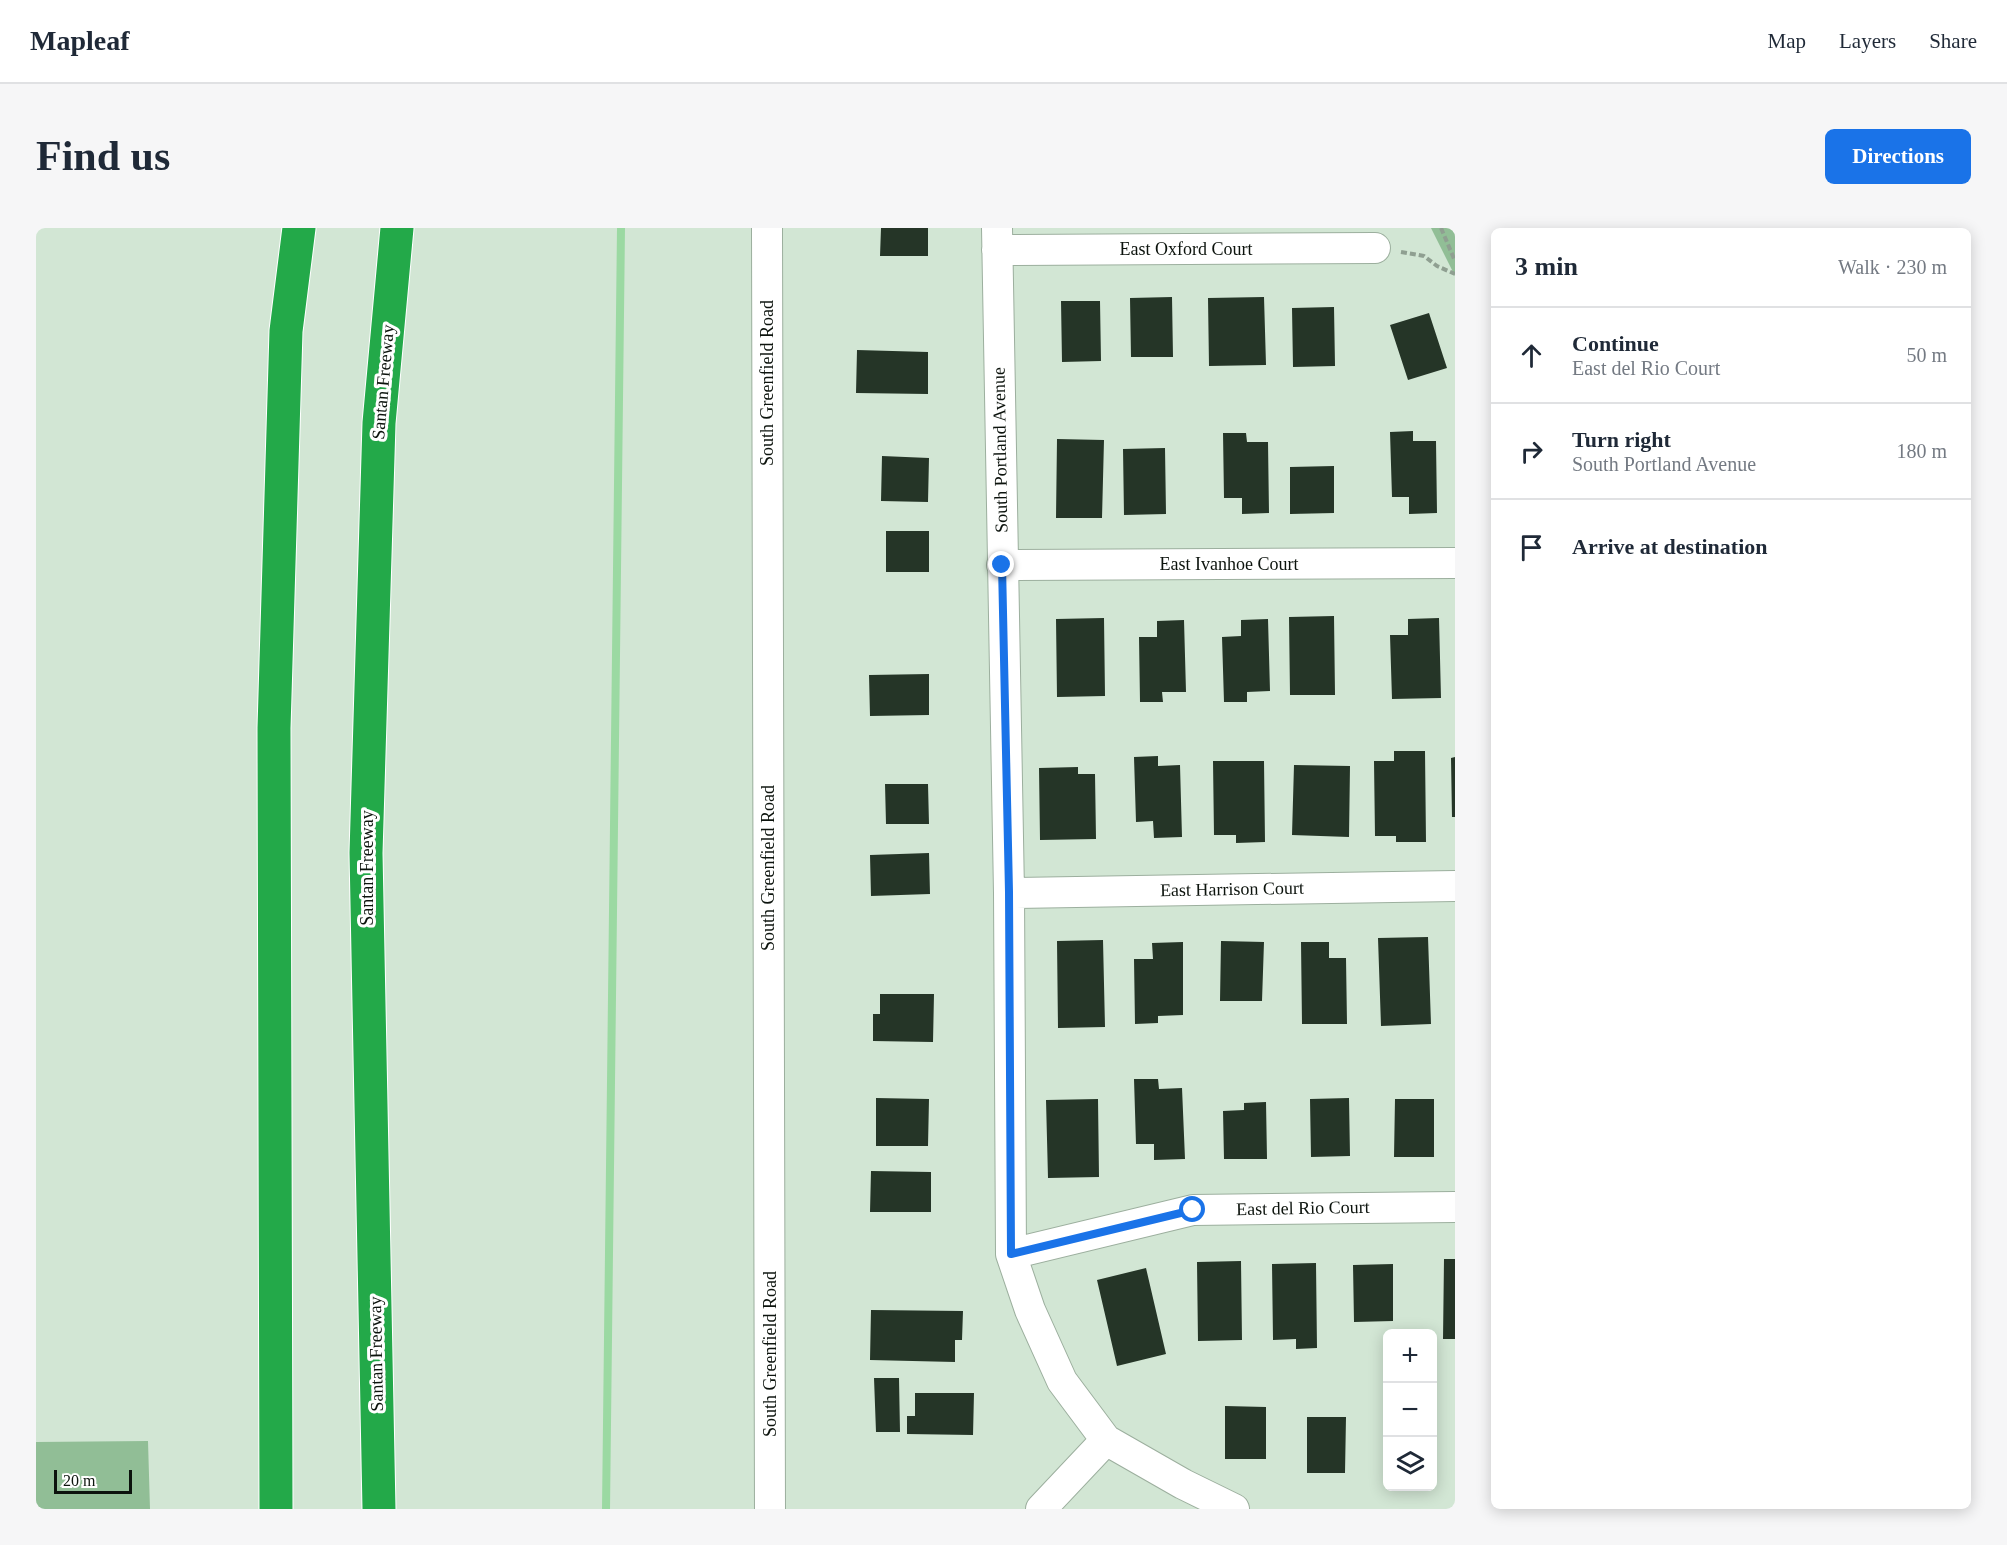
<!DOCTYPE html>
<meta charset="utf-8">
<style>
:root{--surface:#fff;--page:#f6f6f7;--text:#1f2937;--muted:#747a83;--line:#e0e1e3;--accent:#1a73e8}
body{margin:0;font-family:Georgia,serif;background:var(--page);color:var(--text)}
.controls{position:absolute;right:18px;bottom:18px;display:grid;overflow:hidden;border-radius:9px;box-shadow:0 3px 15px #0003}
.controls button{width:54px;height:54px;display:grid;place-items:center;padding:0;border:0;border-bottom:2px solid var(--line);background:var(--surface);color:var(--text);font:30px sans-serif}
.scale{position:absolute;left:18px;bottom:15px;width:78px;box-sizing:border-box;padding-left:6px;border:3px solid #0c130d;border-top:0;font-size:16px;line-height:21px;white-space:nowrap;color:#0c130d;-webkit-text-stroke:4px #fff;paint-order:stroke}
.stop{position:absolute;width:18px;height:18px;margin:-14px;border:4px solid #1a73e8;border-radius:50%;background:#fff}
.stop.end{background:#1a73e8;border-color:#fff;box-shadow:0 2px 6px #0008}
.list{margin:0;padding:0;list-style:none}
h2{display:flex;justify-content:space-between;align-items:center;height:78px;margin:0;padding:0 24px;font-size:26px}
h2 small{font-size:20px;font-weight:400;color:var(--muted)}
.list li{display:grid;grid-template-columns:39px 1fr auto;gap:18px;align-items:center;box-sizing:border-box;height:96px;padding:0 24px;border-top:2px solid var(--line)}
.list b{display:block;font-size:22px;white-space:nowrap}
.list p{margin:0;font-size:20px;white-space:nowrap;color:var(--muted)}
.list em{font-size:20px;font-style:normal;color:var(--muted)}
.icon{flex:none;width:33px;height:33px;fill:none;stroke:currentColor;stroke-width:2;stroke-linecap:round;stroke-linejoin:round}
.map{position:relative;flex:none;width:1419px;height:1281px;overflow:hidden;border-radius:9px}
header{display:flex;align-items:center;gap:36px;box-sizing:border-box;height:84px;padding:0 30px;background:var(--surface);border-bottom:2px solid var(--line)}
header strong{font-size:28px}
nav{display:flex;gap:33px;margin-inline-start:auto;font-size:21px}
.intro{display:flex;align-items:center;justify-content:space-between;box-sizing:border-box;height:144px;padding:0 36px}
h1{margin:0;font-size:42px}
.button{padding:15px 27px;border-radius:9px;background:var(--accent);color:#fff;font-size:21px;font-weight:700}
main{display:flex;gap:36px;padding:0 36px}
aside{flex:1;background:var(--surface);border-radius:9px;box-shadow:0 3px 15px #0003}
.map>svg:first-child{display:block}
.green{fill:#91be96}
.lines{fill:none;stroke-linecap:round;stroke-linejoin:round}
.stream{stroke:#9bd9a2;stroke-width:8}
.building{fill:#253527}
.minor-casing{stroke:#9caf9e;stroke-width:32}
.highway-casing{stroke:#fff;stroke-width:35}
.path{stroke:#8f9f91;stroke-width:4;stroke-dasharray:6 3;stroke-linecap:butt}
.minor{stroke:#fff;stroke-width:30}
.highway{stroke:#23a949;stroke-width:33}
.route{stroke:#1a73e8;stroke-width:8}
.labels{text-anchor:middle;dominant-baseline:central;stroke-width:6;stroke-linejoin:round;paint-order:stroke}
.street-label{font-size:18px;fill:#0c130d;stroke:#fff}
</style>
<header>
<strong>Mapleaf</strong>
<nav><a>Map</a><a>Layers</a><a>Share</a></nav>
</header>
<div class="intro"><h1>Find us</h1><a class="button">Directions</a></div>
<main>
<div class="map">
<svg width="1419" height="1281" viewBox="0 0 1419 1281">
<rect width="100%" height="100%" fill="#d2e6d4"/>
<path class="green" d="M1395 0H1419V48Z
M112 1213 114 1281H0V1214Z"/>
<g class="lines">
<path class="stream" d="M570 1281 585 0"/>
</g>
<path class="building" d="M845 0H892V28H844Z
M1136 69 1137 129H1095L1094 70Z
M1228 69 1230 137 1173 138 1172 70Z
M1025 73H1064L1065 133 1026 134Z
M1298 79 1299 138 1257 139 1256 80Z
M1393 85 1411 140 1372 152 1354 97Z
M821 122 892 124V166L820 165Z
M1377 203V213H1400L1401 285 1373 286V269H1356L1354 204Z
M1187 205H1210L1211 214H1232L1233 285 1206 286V270H1188Z
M1021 211 1068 212 1066 290H1020Z
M1129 220 1130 286 1088 287 1087 221Z
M846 228 893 230 892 274 845 273Z
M1298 238V285L1254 286V239Z
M850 303H893V344H850Z
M1298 388 1299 467H1254L1253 389Z
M1068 390 1069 468 1021 469 1020 391Z
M1403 390 1405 470 1356 471 1354 407H1372V391Z
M1232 391 1234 463 1211 464V474H1188L1186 409 1205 408V392Z
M1148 392 1150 464H1126L1127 474H1104L1103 409H1121V393Z
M893 446V487L834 488 833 447Z
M1358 523H1389L1390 614H1360V608H1339L1338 533H1358Z
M1122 528V538L1144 537 1146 609 1118 610 1117 593 1100 594 1098 529Z
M1419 529V589H1416L1415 530Z
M1177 533H1228L1229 614 1200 615V607H1178Z
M1258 537 1314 538 1313 609 1256 607Z
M1042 539V546H1059L1060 611 1004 612 1003 540Z
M849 556H892L893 596H850Z
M893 625 894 666 835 668 834 627Z
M1392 709 1395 796 1345 798 1342 710Z
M1067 712 1069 799 1022 800 1021 713Z
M1185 713 1228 714 1226 773H1184Z
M1147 714V787L1122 788V795L1099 796 1098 731H1117L1116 715Z
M1265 714H1293V730H1310L1311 796H1266Z
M844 766H898L897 814 837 813V786H844Z
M1098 851H1122L1123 861 1146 860 1149 931 1118 932V916H1100Z
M840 870 893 871 892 918H840Z
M1313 870 1314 928 1275 929 1274 871Z
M1062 871 1063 949 1012 950 1010 872Z
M1359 871H1398V929H1358Z
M1230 874 1231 931H1188L1187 883 1208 882V875Z
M835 943 895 944V984H834Z
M1408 1031H1419V1111H1407Z
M1205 1033 1206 1112 1162 1113 1161 1034Z
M1280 1035 1281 1120 1260 1121V1111L1237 1112 1236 1036Z
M1357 1036V1093L1318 1094 1317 1037Z
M1110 1040 1130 1126 1081 1138 1061 1052Z
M835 1082 927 1083 926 1112H919V1134L834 1132Z
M838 1150H863L864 1204H840Z
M879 1165H938L937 1207 871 1206V1188H879Z
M1348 1177H1352V1218H1350Z
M1189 1178 1230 1179V1231H1189Z
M1271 1189H1310L1309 1245H1271Z"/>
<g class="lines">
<defs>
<path id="minor" d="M731 0 734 1281
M961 0 973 665 975 1026 994 1082 1026 1153 1070 1212 1147 1256 1198 1281
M961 22 1339 20
M966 337 1419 335
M973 665 1419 658
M975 1026 1157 982 1419 979
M1005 1281 1070 1212"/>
<path id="highway" d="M240 1281 238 500 250 103 263 0
M343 1281 330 625 343 195 361 0"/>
</defs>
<use href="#minor" class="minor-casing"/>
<use href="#highway" class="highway-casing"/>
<path class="path" d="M1405 0 1419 33
M1365 24 1388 28 1401 38 1419 46"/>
<use href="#minor" class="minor"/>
<use href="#highway" class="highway"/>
</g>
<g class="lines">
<path class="route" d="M966 337 973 664 975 1026 1157 982"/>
</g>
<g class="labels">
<g class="street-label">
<text x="1150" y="21">East Oxford Court</text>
<text transform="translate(347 154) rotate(-85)">Santan Freeway</text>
<text transform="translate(731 155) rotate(-90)">South Greenfield Road</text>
<text transform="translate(964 222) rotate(-91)">South Portland Avenue</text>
<text x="1193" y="336">East Ivanhoe Court</text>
<text transform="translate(331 640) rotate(-90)">Santan Freeway</text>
<text transform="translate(732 640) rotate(-90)">South Greenfield Road</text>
<text transform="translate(1196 661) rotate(-1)">East Harrison Court</text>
<text transform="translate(1267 980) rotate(-1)">East del Rio Court</text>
<text transform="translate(340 1126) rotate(-91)">Santan Freeway</text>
<text transform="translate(734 1126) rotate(-90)">South Greenfield Road</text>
</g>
</g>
</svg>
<div class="controls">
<button>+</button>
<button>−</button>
<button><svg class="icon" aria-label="layers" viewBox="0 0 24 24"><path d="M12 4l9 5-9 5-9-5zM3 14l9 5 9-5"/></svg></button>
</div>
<div class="scale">20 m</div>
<div class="stop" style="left:1157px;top:982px"></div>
<div class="stop end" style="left:966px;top:337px"></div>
</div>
<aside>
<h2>3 min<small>Walk · 230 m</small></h2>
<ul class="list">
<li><svg class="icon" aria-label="ahead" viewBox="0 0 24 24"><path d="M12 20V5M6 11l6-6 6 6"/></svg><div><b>Continue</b><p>East del Rio Court</p></div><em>50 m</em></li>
<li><svg class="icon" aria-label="right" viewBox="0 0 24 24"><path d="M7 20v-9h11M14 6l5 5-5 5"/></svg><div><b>Turn right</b><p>South Portland Avenue</p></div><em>180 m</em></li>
<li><svg class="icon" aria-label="arrive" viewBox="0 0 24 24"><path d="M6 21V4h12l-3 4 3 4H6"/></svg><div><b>Arrive at destination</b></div></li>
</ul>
</aside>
</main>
